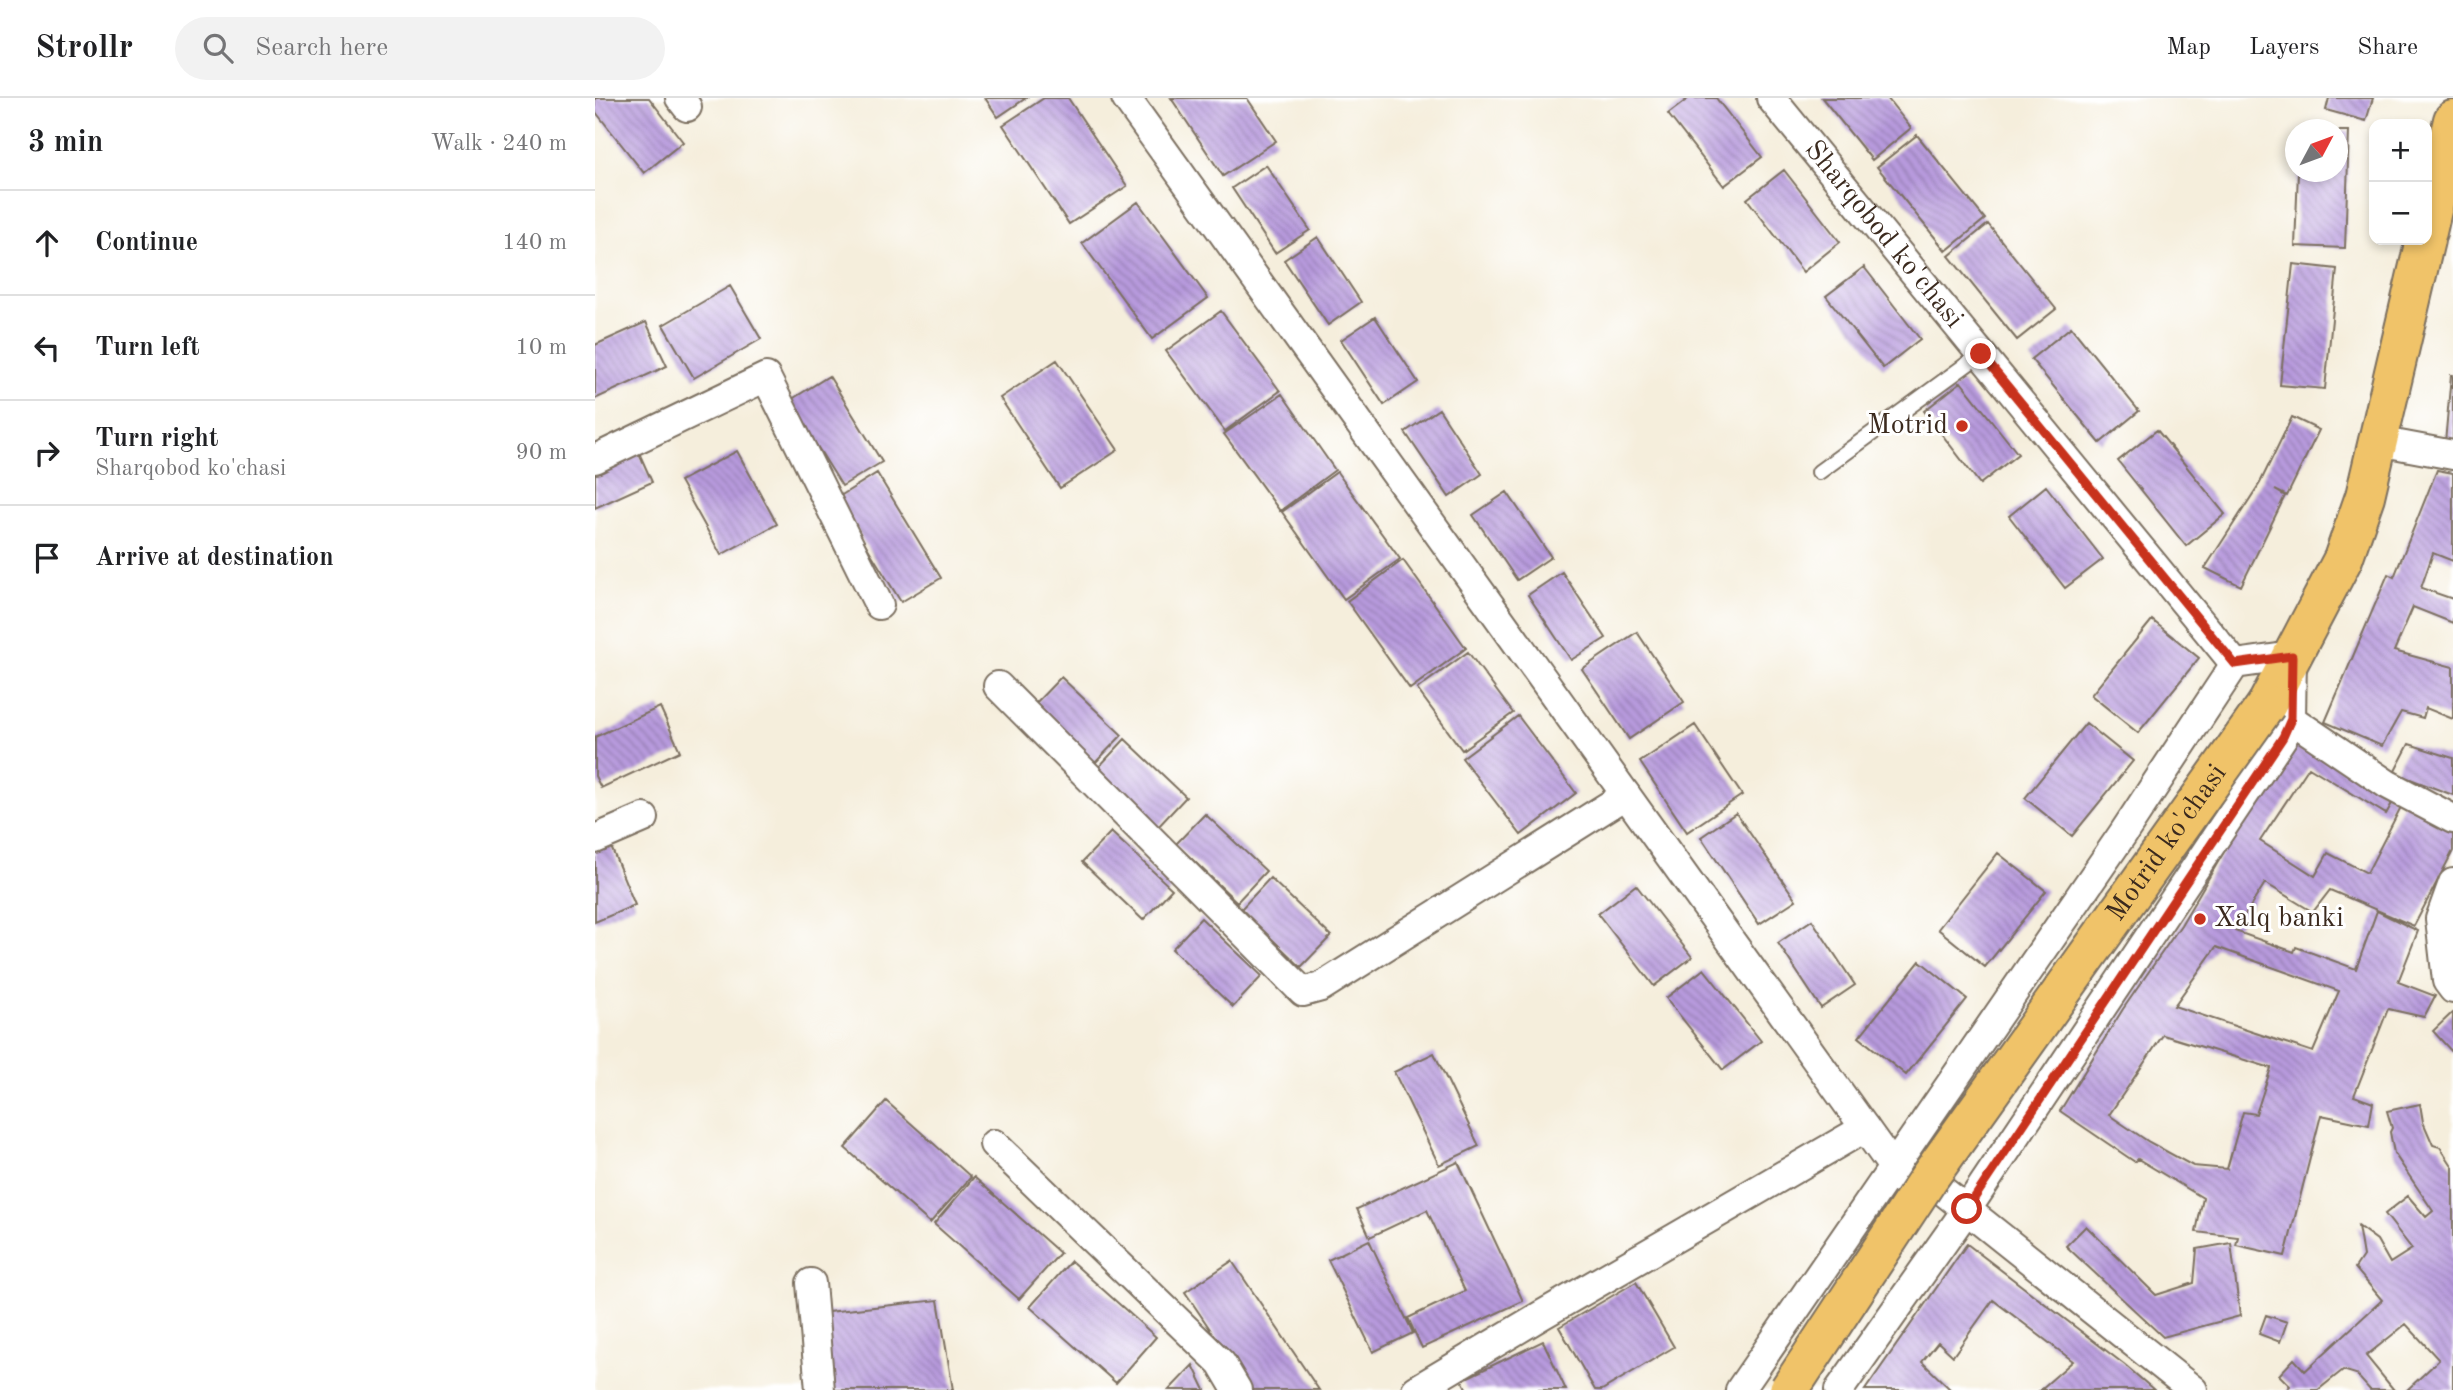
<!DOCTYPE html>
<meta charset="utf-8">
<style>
:root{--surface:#fff;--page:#f2f2f2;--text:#202124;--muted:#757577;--line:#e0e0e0}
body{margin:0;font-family:"Old Standard TT",serif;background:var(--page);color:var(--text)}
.controls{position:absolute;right:21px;top:21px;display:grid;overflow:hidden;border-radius:14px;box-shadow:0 4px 10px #0003}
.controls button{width:63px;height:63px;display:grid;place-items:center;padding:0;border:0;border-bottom:2px solid var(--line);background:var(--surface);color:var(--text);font:35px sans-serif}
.compass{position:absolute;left:1690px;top:21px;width:63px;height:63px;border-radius:50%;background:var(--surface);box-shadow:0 4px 10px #0003;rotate:49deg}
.stop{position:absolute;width:21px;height:21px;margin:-16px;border:5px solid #c8321e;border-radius:50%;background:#fff}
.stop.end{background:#c8321e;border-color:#fff;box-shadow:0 2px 7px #0008}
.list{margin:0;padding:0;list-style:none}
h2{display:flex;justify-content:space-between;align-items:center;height:91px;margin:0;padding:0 28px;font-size:30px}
h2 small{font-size:23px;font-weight:400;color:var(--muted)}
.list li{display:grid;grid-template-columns:46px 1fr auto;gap:21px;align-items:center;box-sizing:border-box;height:105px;padding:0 28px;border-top:2px solid var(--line)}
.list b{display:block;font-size:26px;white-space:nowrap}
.list p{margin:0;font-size:23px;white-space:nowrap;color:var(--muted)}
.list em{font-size:23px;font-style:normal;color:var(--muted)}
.icon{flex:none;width:38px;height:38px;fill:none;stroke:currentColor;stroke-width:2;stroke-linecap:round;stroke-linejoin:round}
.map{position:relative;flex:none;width:1858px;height:1292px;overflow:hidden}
header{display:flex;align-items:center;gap:42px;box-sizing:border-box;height:98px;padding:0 35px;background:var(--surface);border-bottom:2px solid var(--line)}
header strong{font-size:33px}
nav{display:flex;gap:38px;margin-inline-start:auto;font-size:24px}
.search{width:490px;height:63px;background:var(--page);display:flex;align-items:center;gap:18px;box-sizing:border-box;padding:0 24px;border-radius:38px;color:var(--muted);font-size:26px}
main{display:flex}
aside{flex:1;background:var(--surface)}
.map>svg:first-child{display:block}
.building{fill:url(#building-back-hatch);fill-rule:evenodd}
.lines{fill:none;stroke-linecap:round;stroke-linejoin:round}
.service-casing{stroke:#7c6f60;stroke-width:18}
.minor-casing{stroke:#7c6f60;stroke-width:32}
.primary-casing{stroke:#7c6f60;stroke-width:42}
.service{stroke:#fff;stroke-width:14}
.minor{stroke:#fff;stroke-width:28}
.primary{stroke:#f0c369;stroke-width:38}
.primary-bridge-casing{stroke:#7c6f60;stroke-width:42;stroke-linecap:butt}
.primary-bridge{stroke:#f0c369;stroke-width:38}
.route{stroke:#c8321e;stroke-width:9}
.poi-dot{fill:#c8321e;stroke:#fff;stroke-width:2.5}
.labels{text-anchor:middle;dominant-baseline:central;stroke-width:6;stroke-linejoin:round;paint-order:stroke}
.street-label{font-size:28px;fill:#3b2a1e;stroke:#fff}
.poi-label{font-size:28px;fill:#3b2a1e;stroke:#fff;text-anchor:end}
</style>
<header>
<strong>Strollr</strong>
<div class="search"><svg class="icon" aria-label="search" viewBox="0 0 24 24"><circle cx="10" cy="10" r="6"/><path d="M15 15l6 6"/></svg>Search here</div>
<nav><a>Map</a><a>Layers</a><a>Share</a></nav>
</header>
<main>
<aside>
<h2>3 min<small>Walk · 240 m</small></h2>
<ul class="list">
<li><svg class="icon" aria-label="ahead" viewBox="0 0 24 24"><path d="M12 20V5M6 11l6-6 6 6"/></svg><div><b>Continue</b></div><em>140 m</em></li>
<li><svg class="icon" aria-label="left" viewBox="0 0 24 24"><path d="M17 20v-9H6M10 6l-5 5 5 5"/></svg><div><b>Turn left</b></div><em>10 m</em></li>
<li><svg class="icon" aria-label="right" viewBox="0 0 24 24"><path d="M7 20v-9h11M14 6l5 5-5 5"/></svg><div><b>Turn right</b><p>Sharqobod ko'chasi</p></div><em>90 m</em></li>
<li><svg class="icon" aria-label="arrive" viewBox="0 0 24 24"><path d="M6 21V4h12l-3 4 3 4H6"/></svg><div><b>Arrive at destination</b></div></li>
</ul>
</aside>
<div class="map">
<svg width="1858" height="1292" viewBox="0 0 1858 1292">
<defs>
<pattern id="building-back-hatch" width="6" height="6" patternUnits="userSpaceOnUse" patternTransform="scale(1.75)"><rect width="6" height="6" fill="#b79add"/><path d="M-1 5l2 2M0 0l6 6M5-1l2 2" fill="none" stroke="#967eb3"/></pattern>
</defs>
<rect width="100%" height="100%" fill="#fff"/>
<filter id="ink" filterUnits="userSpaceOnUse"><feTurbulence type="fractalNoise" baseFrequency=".0143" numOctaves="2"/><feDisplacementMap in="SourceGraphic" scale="14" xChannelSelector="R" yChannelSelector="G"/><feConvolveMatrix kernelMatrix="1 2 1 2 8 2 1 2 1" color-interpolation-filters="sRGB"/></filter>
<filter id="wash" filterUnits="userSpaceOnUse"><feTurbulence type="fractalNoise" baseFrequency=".00686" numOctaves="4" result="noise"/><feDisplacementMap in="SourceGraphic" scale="28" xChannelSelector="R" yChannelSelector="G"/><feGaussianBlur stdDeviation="1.57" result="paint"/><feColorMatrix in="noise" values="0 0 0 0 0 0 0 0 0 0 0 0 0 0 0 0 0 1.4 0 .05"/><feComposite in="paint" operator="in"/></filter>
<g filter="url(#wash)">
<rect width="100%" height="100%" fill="#f5eedc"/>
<g id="blocks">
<path class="building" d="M0 0H54L88 44 49 75 0 13Z
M390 0H431L403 19Z
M449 0H473L532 88 474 126 408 27Z
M576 0H652L681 43 628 78Z
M1094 0H1121L1167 59 1129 88 1073 16Z
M1227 0H1292L1316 30 1277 62Z
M1734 0H1778L1771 23 1731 12Z
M1742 33H1754L1750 150 1700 148 1703 74H1742Z
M1322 37 1390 121 1351 153 1282 69Z
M671 67 715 132 680 155 637 90Z
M1189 72 1245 144 1208 174 1152 101Z
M543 104 613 200 557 241 487 145Z
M1393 126 1461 211 1422 242 1354 158Z
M723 139 766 204 733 227 689 162Z
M1698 166 1742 171 1730 291 1685 287Z
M1269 169 1325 241 1288 270 1231 198Z
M135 188 166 241 99 280 68 227Z
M626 213 685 293 630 333 571 253Z
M780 219 823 284 789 307 746 242Z
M51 224 72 268 0 301V247Z
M1476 229 1544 313 1505 345 1436 261Z
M462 262 523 352 465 390 405 300Z
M1856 277H1858V345H1850Z
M234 278 287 364 247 388 194 303Z
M1366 284 1423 356 1385 386 1329 313Z
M687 296 740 372 685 413 629 336Z
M844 311 887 376 854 399 810 334Z
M1697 319 1724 332 1692 398 1680 392 1690 398 1646 488 1610 470 1665 385Z
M1562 332 1630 416 1591 448 1523 363Z
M37 339 57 384 0 410V356Z
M142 353 182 426 126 457 85 383Z
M1842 372 1858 375V463L1838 455 1826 490 1858 501V525L1818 509 1799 553 1858 569V621L1831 610 1828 620 1806 614 1787 648 1730 624 1793 476 1799 479Z
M742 374 805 461 749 501 687 414Z
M282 375 346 480 306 504 242 400Z
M1451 388 1508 461 1470 490 1414 418Z
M912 394 956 459 922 482 878 417Z
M808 462 871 550 815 591 752 503Z
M967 474 1011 540 976 562 933 497Z
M1557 522 1604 560 1543 635 1496 597Z
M1042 534 1089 604 1034 641 987 571Z
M873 554 918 615 867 652 822 591Z
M466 579 527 637 498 667 437 609Z
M65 609 85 653 6 690 0 678V639Z
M923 618 981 695 926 737 867 660Z
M1491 625 1538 663 1477 738 1430 700Z
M1100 627 1147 697 1092 734 1045 664Z
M1704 640 1800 700 1791 716 1714 669 1665 743 1720 778 1733 755 1772 775 1810 701 1858 726V753L1819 828 1735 792 1718 814 1670 785 1640 833 1699 854 1701 849 1761 871 1782 813 1823 833 1803 884 1840 898 1829 919 1793 911 1759 998 1778 1005 1774 1027 1726 1017 1690 1158 1641 1147 1643 1139 1601 1134 1608 1100 1543 1061 1540 1064 1465 1013 1528 911 1586 827 1643 730ZM1621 849 1744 893 1718 954 1579 908ZM1568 937 1676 970 1661 1016 1648 1014 1632 1071 1598 1068 1554 1044 1514 1017Z
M530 641 591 699 562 730 501 672Z
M1814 646 1858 660V697L1799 675Z
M1141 715 1201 802 1164 826 1106 739Z
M610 716 671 773 642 804 581 746Z
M516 734 577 791 548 822 487 764Z
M14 744 40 807 0 824V750Z
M1403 755 1451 793 1390 869 1343 831Z
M675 780 736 838 706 869 646 811Z
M1041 787 1097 859 1059 888 1003 816Z
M606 820 667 878 638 909 577 851Z
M1217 822 1260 887 1226 910 1183 845Z
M1325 863 1372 901 1311 977 1264 939Z
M1109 871 1166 943 1128 972 1071 900Z
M1857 915 1858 916V955L1838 933Z
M839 955 884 1048 844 1067 799 974Z
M291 1003 376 1079 335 1125 250 1050Z
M1825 1006 1828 1024 1838 1047 1845 1049 1858 1069V1292H1812L1844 1262 1811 1226 1771 1258 1799 1292H1775L1761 1276 1748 1272 1723 1292H1691L1695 1288 1684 1277 1699 1261 1710 1273 1787 1202 1760 1170 1768 1158 1763 1128 1782 1142 1795 1165 1817 1151 1790 1116 1813 1098 1831 1119 1838 1113 1799 1055 1795 1034 1797 1030 1792 1013Z
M863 1064 928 1203 827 1250 813 1220 870 1193 832 1112 775 1139 762 1111Z
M379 1079 465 1155 424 1201 339 1126Z
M1491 1128 1561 1197 1599 1185 1602 1151 1636 1145 1645 1218 1568 1239 1471 1148Z
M774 1142 818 1235 778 1254 733 1162Z
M1372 1146 1530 1267 1559 1292H1445L1478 1263 1398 1202 1358 1258 1343 1244 1327 1264 1356 1292H1270Z
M476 1163 561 1239 521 1285 435 1209Z
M637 1163 724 1292H656L590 1194Z
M1041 1184 1079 1249 1007 1292H1000L964 1229Z
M343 1202 358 1292H232L224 1215Z
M1671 1217 1692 1224 1685 1244 1664 1236Z
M948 1243 971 1292H872L867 1282Z
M598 1267 610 1292H574Z"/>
</g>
</g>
<g filter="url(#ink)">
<use href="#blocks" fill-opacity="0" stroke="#7c6f60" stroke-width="2"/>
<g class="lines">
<defs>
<path id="service" d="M1224 374 1386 256"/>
<g id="minor">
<path d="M85 0 92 9"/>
<path d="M531 0 1308 1083"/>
<path id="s1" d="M1176 0 1640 566"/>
<path d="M1783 343 1858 357"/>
<path d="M0 361 171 279 284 507"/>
<path d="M403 588 708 894 726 889 1031 697"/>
<path d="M1696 621 1792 686 1858 721"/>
<path d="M0 741 49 720"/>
<path d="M1858 785 1845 821 1852 883 1858 891"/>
<path d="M399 1046 626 1265 642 1292"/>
<path d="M1333 1081 1598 1292"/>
<path d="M216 1185 225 1292"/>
<path d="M821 1292 945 1218 1270 1030"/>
<path d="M1145 1292 1527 737 1640 566 1697 558 1696 621 1688 639 1372 1111 1244 1292"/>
</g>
<path id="primary" d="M1832 134 1858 22
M1672 606 1748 461 1770 398 1830 142"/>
</defs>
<use href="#service" class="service-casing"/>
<use href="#minor" class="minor-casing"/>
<use href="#primary" class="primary-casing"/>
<use href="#service" class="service"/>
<use href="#minor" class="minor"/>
<use href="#primary" class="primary"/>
<defs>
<g id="primary-bridge">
<path id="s2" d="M1194 1292 1333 1081 1672 606"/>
</g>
</defs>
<use href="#primary-bridge" class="primary-bridge-casing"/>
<use href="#primary-bridge" class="primary-bridge"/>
</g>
</g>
<g class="lines" filter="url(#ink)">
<path class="route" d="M1372 1111 1688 639 1696 621 1697 558 1640 566 1386 256"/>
</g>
<g class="poi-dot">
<circle cx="1367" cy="328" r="7"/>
<circle cx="1605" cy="821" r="7"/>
</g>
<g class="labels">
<g class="street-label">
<text stroke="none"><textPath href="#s1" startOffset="177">Sharqobod ko'chasi</textPath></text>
<text stroke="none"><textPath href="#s2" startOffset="665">Motrid ko'chasi</textPath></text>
</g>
<g class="poi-label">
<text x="1353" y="328">Motrid</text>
<text x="1619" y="821" text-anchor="start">Xalq banki</text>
</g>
</g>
</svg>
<div class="controls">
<button>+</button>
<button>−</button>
</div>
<svg class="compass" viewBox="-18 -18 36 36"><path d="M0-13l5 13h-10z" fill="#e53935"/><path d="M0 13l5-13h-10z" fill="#757577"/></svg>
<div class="stop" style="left:1372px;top:1111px"></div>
<div class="stop end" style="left:1386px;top:256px"></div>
</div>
</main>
